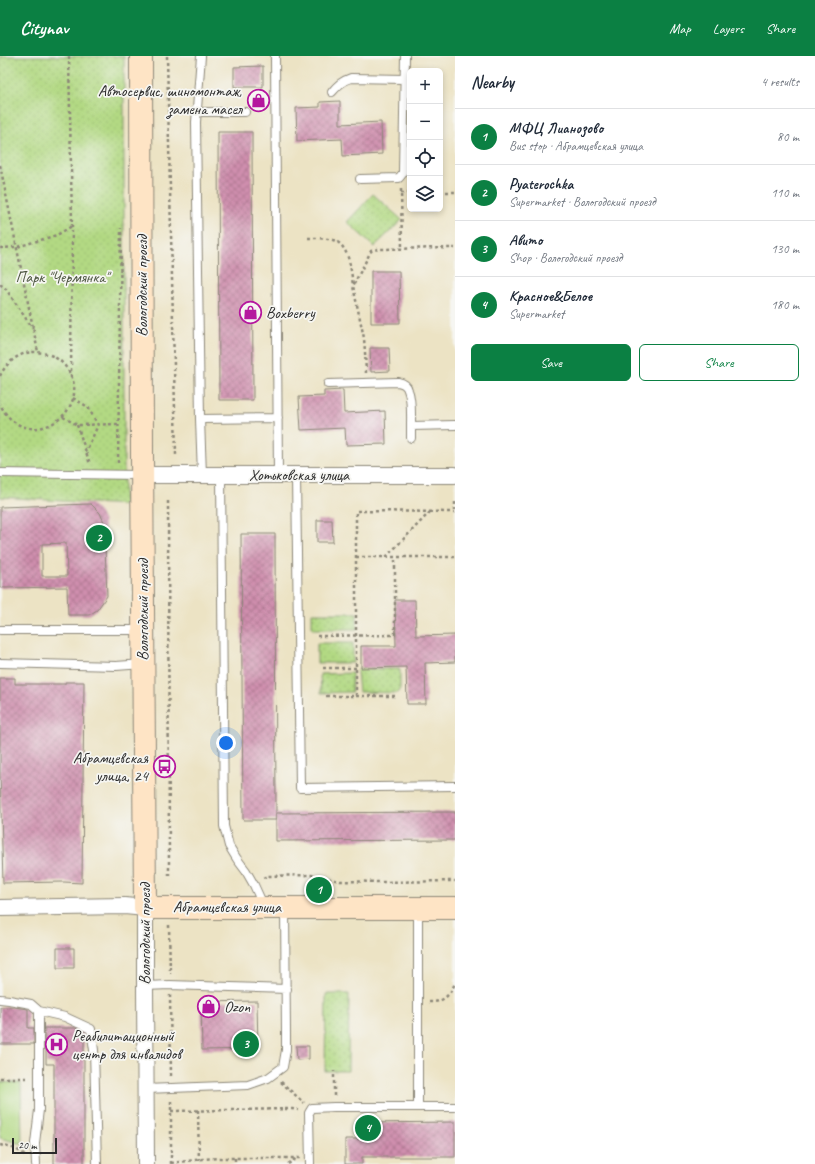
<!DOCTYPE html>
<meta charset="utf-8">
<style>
:root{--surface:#fff;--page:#f6f6f7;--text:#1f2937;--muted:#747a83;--line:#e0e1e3;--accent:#0b8043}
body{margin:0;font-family:Caveat,sans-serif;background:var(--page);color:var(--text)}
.controls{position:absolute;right:12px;top:12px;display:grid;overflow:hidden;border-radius:6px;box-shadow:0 2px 6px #0003}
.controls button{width:36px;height:36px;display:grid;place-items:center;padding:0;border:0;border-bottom:1px solid var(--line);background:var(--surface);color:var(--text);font:20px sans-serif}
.scale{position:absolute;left:12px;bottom:10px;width:45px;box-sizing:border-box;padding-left:4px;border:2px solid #2b2b2b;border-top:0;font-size:11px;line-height:14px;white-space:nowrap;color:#2b2b2b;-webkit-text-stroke:3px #f6f6f2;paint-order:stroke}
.you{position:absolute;left:226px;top:687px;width:14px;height:14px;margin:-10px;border:3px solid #fff;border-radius:50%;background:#1a73e8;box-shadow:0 0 0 6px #1a73e833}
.badge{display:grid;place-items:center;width:26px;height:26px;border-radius:50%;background:var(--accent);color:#fff;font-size:13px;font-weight:700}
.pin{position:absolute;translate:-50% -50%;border:2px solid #fff;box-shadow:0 1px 4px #0006}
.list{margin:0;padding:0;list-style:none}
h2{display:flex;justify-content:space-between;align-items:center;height:52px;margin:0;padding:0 16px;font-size:17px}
h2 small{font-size:13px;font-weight:400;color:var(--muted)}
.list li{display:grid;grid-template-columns:26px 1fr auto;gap:12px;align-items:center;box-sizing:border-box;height:56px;padding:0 16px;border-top:1px solid var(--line)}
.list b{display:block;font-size:15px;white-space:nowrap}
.list p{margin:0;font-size:13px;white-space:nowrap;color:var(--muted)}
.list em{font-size:13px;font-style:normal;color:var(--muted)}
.actions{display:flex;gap:8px;padding:12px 16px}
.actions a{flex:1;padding:9px 0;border:1px solid var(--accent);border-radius:6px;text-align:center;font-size:14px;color:var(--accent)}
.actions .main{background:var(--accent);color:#fff}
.icon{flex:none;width:22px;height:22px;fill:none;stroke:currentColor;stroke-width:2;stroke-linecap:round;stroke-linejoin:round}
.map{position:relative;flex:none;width:455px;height:1108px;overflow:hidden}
header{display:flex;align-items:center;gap:24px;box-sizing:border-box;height:56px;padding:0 20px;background:var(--accent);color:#fff}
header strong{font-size:19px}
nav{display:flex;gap:22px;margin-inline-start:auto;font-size:14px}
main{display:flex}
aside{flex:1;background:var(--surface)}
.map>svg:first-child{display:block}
.grass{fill:#b2d983;stroke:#6e8257}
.park{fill:url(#park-dots);stroke:#6e8257}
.building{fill:url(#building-cross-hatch);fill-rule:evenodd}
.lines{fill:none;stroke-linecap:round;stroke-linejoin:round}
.lane-casing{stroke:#8c8778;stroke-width:10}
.street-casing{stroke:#8c8778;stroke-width:18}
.secondary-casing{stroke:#8c8778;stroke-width:24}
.path{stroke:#8c8778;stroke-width:2.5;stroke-dasharray:3 3;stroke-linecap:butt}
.lane{stroke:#fff;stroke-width:8}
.street{stroke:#fff;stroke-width:16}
.secondary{stroke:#fee4c5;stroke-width:22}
.labels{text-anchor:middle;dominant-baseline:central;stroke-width:3.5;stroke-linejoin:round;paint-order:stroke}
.poi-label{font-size:16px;fill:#2b2b2b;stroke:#f6f6f2;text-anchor:start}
.park-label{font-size:16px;fill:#4d5641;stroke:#f6f6f2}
.street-label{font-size:16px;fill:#2b2b2b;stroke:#f6f6f2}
</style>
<header>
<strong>Citynav</strong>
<nav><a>Map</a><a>Layers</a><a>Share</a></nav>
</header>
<main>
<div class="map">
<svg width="455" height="1108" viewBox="0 0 455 1108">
<defs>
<pattern id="park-dots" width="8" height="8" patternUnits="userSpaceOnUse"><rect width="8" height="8" fill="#b2d983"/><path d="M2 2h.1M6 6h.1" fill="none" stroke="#99ba71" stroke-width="1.8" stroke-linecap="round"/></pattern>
<pattern id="building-cross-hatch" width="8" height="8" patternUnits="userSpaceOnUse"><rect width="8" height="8" fill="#cf8ead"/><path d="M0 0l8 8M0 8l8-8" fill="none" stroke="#a8748d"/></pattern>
</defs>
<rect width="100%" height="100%" fill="#f6f6f2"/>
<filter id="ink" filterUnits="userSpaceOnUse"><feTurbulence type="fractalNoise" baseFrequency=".025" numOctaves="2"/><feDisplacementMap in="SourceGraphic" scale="8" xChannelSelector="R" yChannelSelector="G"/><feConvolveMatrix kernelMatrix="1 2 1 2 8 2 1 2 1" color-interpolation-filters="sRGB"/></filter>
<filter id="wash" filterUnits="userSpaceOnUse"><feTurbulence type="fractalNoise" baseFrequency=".012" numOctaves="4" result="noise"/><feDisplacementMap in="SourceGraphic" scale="16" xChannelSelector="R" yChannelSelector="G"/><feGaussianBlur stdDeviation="0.9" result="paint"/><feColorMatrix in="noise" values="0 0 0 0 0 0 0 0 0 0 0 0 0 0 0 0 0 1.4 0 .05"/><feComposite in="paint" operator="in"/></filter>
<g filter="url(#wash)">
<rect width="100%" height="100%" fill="#ece3c4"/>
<path class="grass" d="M0 1026 21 1027 22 1088 0 1082Z"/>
<path class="park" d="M0 0H124V449L0 441Z
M373 138 402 164 374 191 347 166Z
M312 557H357V573H312Z
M317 587H353V607H317Z
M359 613H399L400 614V635L398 637 359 636 357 616Z
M352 617V636L321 637 320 618Z
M326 938H349L348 1015H325Z"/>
<g id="blocks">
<path class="building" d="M263 10V31H234V11Z
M340 45V68L381 66 382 98 343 100 342 83 297 85 296 52 320 51V46Z
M218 76H252L253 344H219Z
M371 215H399L400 267H371Z
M370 292H389L390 315 371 316Z
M343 334 344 357 385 355 386 388 346 389 345 372 301 374 299 341 324 340V335Z
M91 448 100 457 104 466 107 540 97 554 89 559H68L67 531 0 532V451ZM66 487 67 520H42V488Z
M317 464H332L333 486H317Z
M241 478H275L276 764H243Z
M395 544H415L416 580 455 579V606L425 607 426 648H407L406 611 361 612V590H396Z
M0 622H15V628H65V626H84L82 827 64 826 3 827 0 719Z
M455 756V784L276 785V757Z
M57 892H74V912H57Z
M257 945 258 993 202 994 201 946Z
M0 951H14L28 953V972H34V988H0Z
M44 972H76L84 976V1108H54V1008H46V988H44Z
M296 990H309V1003L297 1004Z
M455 1066V1101H362V1108H345V1083H362V1067Z"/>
</g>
</g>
<g filter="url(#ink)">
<use href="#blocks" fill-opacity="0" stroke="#8c8778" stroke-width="1"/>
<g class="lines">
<defs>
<path id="lane" d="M201 0 196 66 200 363 202 419
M275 0 278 419
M332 36C338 29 342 25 351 22L404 23
M197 56H245
M360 123 399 122 403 117 405 0
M328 328 398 326C403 327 407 329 408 334 412 343 411 360 411 370L455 369
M200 363 278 362
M411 382V370
M0 417 141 419
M221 418 224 770 229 790 237 803 246 815 254 829 264 851
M296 419 300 732 455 730
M0 574H142
M0 607 116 610 143 608
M418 853V1051
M145 930 170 929 287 933
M0 943 9 944 31 948 39 955 65 961 91 973 94 994 97 1108
M146 1033 248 1029 268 1022 283 1011 286 994V978L285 852
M36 1108 35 1087 39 1054V955
M310 1108 309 1057 312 1052 334 1051H455"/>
<path id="street" d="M142 419H455
M0 852 125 850 145 852V930L146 1108"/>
<path id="secondary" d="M141 0 142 399 145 852H455"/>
</defs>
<use href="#lane" class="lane-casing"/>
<use href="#street" class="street-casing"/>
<use href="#secondary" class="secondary-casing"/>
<path class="path" d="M69 0 72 169 71 321
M167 0 176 399
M0 109 38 296
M401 133 402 193
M440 136H455
M401 137H410
M308 182C314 182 330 182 336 185 350 193 351 215 353 230
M0 192 17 191 57 179 72 170
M0 228 6 233 33 273
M366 317 365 296 364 282 353 230 371 195 378 193 455 192
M0 320C6 307 18 297 33 296 45 296 57 300 65 310 100 353 26 403 0 348
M73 342 88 351 98 369 86 396
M63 361 77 369 119 368
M77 369 90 408
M118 407 121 172
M168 445 169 819
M455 446V454
M356 501H455
M386 501 430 456
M317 580 395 579V502
M323 612H356
M326 640H398
M356 640V455L455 456
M263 822 267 820 311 819 340 825 380 826 455 825
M169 869 170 918
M170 939 171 1022
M429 946C443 947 450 939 455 927
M0 1022H29
M281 1026 304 1047
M334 1040V1015
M198 1054 199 1108
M171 1055 292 1053 298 1054
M0 1089 16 1093 25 1099
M235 1102V1108
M171 1107 203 1103 220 1102H300
M171 1108V1043
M288 1108 297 1102"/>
<use href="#lane" class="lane"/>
<use href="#street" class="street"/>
<use href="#secondary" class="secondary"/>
</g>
</g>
<defs>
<symbol id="shop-ring" viewBox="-11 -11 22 22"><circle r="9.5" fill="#f6f6f2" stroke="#b5179e" stroke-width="1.5"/><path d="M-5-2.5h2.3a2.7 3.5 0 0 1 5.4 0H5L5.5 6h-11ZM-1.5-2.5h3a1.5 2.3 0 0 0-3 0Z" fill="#b5179e"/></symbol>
<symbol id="bus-ring" viewBox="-11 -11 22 22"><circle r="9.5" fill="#f6f6f2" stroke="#b5179e" stroke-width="1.5"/><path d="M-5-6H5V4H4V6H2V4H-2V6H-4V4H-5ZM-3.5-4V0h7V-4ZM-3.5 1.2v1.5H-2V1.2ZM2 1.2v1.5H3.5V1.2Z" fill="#b5179e"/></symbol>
<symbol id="hospital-ring" viewBox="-11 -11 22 22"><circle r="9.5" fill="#f6f6f2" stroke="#b5179e" stroke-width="1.5"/><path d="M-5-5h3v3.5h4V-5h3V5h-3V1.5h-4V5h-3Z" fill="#b5179e"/></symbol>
</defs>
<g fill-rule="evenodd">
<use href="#shop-ring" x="246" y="32" width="25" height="25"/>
<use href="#shop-ring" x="238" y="244" width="25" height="25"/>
<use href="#bus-ring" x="152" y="698" width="25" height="25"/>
<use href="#shop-ring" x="196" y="938" width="25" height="25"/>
<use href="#hospital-ring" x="44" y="976" width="25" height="25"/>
</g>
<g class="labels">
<g class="poi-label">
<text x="242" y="35" text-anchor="end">Автосервис, шиномонтаж,<tspan x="242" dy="18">замена масел</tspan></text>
<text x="266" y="257">Boxberry</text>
<text x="148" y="702" text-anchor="end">Абрамцевская<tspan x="148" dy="18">улица, 24</tspan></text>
<text x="224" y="951">Ozon</text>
<text x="72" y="980">Реабилитационный<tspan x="72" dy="18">центр для инвалидов</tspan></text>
</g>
<g class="park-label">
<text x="62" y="221">Парк "Чермянка"</text>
</g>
<g class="street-label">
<text transform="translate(142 230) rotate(-90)">Вологодский проезд</text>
<text x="299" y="419">Хотьковская улица</text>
<text transform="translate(143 554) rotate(-90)">Вологодский проезд</text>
<text x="227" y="851">Абрамцевская улица</text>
<text transform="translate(145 878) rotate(-90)">Вологодский проезд</text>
</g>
</g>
</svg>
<div class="controls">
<button>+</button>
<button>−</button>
<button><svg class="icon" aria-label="locate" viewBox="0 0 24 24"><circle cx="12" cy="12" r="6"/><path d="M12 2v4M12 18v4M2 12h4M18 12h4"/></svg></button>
<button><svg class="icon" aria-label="layers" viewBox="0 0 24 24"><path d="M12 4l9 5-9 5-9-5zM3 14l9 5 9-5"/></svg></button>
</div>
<div class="scale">20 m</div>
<div class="you"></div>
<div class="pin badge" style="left:319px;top:834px">1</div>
<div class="pin badge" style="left:99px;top:482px">2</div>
<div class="pin badge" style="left:246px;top:988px">3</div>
<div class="pin badge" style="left:368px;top:1072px">4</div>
</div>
<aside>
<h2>Nearby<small>4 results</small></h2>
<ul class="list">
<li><span class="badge">1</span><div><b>МФЦ Лианозово</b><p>Bus stop · Абрамцевская улица</p></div><em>80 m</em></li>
<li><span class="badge">2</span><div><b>Pyaterochka</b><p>Supermarket · Вологодский проезд</p></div><em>110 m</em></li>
<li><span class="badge">3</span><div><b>Авито</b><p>Shop · Вологодский проезд</p></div><em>130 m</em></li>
<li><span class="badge">4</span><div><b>Красное&amp;Белое</b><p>Supermarket</p></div><em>180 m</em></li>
</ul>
<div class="actions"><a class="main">Save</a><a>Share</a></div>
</aside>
</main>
